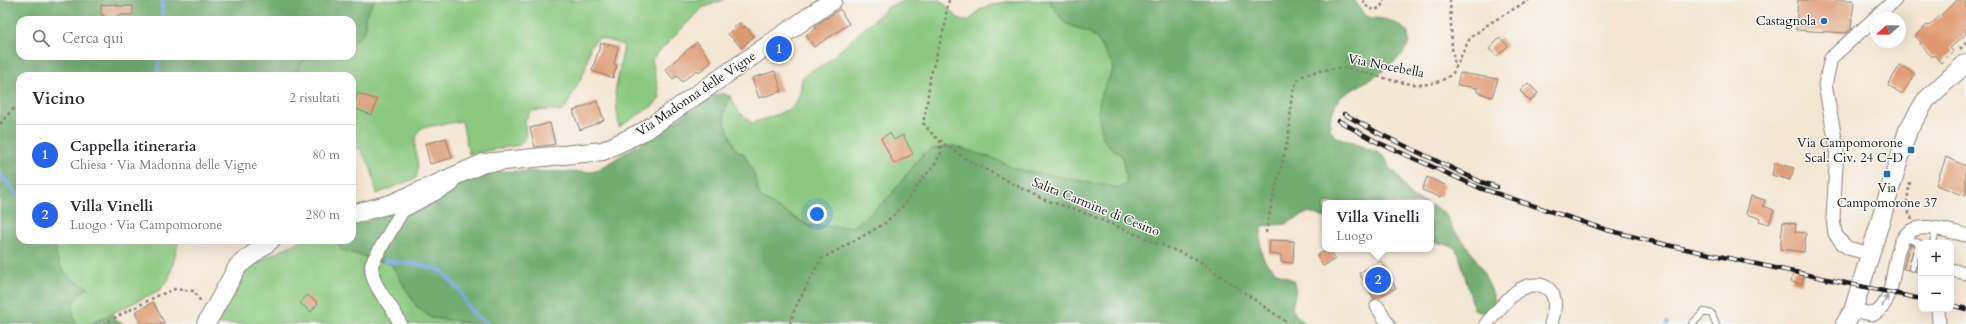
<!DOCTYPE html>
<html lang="it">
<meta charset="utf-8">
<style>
:root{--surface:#fff;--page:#f2f2f3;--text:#2b2b33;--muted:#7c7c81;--line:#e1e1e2;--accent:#2563eb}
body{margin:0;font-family:Cardo,serif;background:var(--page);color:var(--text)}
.controls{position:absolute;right:12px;bottom:12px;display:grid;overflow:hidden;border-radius:8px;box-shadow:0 4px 16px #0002}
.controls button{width:36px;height:36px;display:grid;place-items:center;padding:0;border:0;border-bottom:1px solid var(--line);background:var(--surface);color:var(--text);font:20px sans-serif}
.compass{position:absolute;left:1870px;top:12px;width:36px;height:36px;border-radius:50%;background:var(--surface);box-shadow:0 4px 16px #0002;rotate:250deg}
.you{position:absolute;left:817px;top:214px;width:14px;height:14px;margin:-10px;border:3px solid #fff;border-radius:50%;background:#1a73e8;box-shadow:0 0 0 6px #1a73e833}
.badge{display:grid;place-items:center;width:26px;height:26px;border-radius:50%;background:var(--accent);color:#fff;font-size:13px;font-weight:700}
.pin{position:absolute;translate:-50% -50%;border:2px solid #fff;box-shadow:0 1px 4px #0006}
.popup{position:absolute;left:1322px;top:200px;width:112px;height:52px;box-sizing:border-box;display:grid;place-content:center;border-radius:8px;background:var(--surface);filter:drop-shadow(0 1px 3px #0005);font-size:13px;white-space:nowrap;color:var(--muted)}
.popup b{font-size:15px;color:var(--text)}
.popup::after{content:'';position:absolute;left:50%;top:100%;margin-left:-8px;border:8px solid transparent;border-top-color:var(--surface)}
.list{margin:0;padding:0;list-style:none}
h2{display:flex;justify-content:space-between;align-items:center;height:52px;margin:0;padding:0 16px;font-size:17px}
h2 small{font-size:13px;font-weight:400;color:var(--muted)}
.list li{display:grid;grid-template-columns:26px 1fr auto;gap:12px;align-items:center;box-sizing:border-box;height:60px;padding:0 16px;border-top:1px solid var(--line)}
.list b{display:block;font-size:15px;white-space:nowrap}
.list p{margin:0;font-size:13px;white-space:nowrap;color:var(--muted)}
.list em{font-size:13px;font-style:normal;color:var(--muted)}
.icon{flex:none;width:22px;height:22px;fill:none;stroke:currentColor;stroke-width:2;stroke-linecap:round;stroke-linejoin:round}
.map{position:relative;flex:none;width:1966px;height:324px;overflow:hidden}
.search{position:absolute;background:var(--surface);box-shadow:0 4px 16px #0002;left:16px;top:16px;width:340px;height:44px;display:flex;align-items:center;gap:10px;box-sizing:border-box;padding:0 14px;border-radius:12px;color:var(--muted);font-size:15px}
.panel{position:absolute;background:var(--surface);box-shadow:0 4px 16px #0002;left:16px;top:72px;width:340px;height:172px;border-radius:12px}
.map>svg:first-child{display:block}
.green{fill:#8bc980;stroke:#54724e}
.forest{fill:#70ad6e;stroke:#466445}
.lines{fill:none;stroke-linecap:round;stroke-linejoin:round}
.stream{stroke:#7aaae5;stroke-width:4}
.building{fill:#df996f}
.lane-casing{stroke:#888177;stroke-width:8}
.street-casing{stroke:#888177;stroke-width:15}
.secondary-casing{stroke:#888177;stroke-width:20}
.path{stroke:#888177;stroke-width:2.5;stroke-dasharray:3 3;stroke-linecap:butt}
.lane{stroke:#fff;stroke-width:6}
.street{stroke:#fff;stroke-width:13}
.secondary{stroke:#fff;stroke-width:18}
.rail-casing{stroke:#1c1c1c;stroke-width:4.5}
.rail{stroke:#f6f6f2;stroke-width:3;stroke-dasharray:9;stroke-linecap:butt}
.oneway{stroke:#999}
.poi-dot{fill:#1f6fb2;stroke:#f6f6f2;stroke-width:1.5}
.labels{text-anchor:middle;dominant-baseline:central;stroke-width:3;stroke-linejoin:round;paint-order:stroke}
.poi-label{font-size:13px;fill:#1c1c1c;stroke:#f6f6f2;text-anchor:end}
.street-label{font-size:13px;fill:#1c1c1c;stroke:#f6f6f2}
</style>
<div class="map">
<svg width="1966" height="324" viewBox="0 0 1966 324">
<rect width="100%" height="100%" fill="#f6f6f2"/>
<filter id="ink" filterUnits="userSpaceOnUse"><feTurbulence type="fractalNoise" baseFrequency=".025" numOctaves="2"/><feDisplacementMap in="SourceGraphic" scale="8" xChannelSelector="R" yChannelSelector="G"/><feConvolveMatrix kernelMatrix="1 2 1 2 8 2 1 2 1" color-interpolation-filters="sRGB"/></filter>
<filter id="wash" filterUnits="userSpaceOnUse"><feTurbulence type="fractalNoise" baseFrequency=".012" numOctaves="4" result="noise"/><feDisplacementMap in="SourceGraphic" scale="16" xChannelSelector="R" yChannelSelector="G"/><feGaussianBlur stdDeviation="0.9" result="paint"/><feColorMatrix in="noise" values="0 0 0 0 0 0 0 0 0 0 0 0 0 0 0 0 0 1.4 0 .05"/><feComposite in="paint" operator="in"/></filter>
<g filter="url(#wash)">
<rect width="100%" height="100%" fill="#f4e6d2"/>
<path class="green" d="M375 0H724L702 8 652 59 660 98 654 105 619 127 615 93 624 45 599 38 590 47 585 70 566 107 561 112 551 110 531 111 525 120 526 138 519 145 469 154 462 121 421 128C407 148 423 157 416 178L377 194 371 168 360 149 352 147V76H297L299 67 304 60 323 56H352V41L360 37 365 30V16Z
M906 0H941L958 18 967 21C975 17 975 13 981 9 1000 0 1027 0 1048 0L1065 23 1090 33 1097 39 1111 62 1113 70 1101 95 1108 145 1122 156 1127 183 1120 188 1015 169 998 160 954 146 933 149 922 155 890 196 854 227 809 226 760 197 753 171 744 154 736 150 725 123 724 113 730 96 738 111 752 123C763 119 790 112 796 103 800 95 801 86 802 78L809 72 825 64 888 7Z
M58 240H179L169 279 160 290 90 324H77C67 311 75 293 89 288 82 284 71 280 67 275 59 266 51 250 58 240Z
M301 240H336L341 250 391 264 417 307 469 324H211L237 279 250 266Z"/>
<path class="forest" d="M0 0H375L365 16V30L360 37 352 41V20H20V56H323L304 60 299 67 297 76H20V240H58C52 250 59 267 67 275 72 281 83 284 89 288L82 290C74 301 68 312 77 324H0Z
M1048 0H1355C1368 25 1371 14 1391 21 1397 23 1403 28 1408 32 1408 35 1409 39 1409 41 1407 61 1358 86 1342 96L1336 103 1330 119V129L1335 136 1379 153 1386 159 1389 168 1396 173 1410 196 1426 203H1325V218L1309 212 1285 224 1262 226C1257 258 1264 268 1293 280L1296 290 1292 308 1296 315 1306 324H469L466 322 431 318 417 307 391 264 341 250 336 240H352V224L370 220 465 179 489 171 592 172 600 169 713 96 722 93 730 96 724 113 725 123 736 150 744 154 753 171 760 197 809 226 854 227 890 196 922 155 932 149 954 146 998 160 1015 169 1120 188 1127 183 1122 156 1108 145 1103 138 1098 112 1101 95 1113 70 1111 62 1097 39 1090 33 1065 23Z
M1431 205C1454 216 1444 221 1457 234 1475 254 1487 276 1495 301L1491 309 1482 313 1474 309 1459 255 1454 247 1436 242 1431 243Z
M114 314 113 319 123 324H90Z"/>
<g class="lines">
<path class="stream" d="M162 0V20
M158 76 159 56
M0 174 20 198
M385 261 414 264 441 270 459 290 471 311 487 324
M1667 323V324"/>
</g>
<g id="blocks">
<path class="building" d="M1798 0H1854L1851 29 1846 33 1796 30Z
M1957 0H1966V34L1950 48 1953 51 1941 63 1934 55 1932 57 1920 44 1921 42 1915 36 1927 25 1929 26Z
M117 4V6H133V15H118V20H104V15H101V5Z
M840 9 849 24 814 47 806 35 817 28 815 26Z
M739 23 744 28 745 26 754 36 742 48 728 34Z
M1500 38 1508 46 1497 56 1489 49Z
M697 42 712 62 699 72 697 70 682 82 677 76 673 79 665 69Z
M601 43 618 47 614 64 617 65 613 78 592 71Z
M1900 65 1915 74 1902 94 1888 85Z
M775 71 782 91 759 98 752 78Z
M1460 73 1498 79 1492 97 1477 92V88L1457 85Z
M1528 83 1538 93 1530 101 1520 91Z
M358 93 377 100 372 115 353 108Z
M597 101 604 120 580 130 573 111Z
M550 123 555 144 535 147 530 128Z
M890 133 894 140 903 135 913 154 894 164 881 138Z
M446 138 452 158 430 164 425 144Z
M1946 157 1966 166V196L1936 185Z
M1775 163 1794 168 1790 180 1772 175Z
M1427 177 1445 185 1440 197 1422 190Z
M1751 196 1765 200 1763 206 1774 210 1769 224 1759 221 1760 218 1746 214Z
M1783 222 1796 224 1795 232 1806 233 1804 252 1780 249Z
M1270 240 1294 241 1293 263 1281 262V255L1269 254Z
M1910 244 1914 246 1908 270 1903 269Z
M1330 249 1335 259 1323 266 1317 255Z
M1921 253V273L1915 271Z
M1381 261 1396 288 1374 299 1359 273Z
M1794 270 1804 272 1802 284 1791 282Z
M307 295 318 303 311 312 300 303Z
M153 302 165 324H141L135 312Z"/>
</g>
</g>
<g filter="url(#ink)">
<use href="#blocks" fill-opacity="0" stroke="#888177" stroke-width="1"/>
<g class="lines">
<defs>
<path id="lane" d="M1904 237 1919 243 1912 268
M1933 243 1936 230
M1692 324 1704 312 1712 314 1716 324"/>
<path id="street" d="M1871 254 1848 248 1843 244 1835 234 1833 218 1837 149 1825 85 1831 58 1895 0
M1951 270 1966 273
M1377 306 1388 324
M1938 309 1939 324
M1853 311 1874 314C1904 298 1884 232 1920 228 1934 226 1952 232 1966 235
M400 324C392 302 369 287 372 263L402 211 452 185
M1486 324C1496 313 1505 301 1516 292 1528 283 1550 280 1554 299 1556 307 1553 316 1551 324"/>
<path id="secondary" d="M352 214 391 204 484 163 603 151 646 130 833 0
M206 324 238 266 271 240
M1845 324 1853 311 1908 130 1926 100 1966 63"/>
</defs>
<use href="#lane" class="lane-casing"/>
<use href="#street" class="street-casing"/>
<use href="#secondary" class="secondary-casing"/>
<path class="path" d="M949 0 947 7 945 25 930 78 927 104 923 123 934 136 964 158 1042 199 1080 211 1198 260 1289 324
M1363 0 1368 8 1375 10 1381 7 1384 0
M1450 0 1452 48 1455 67
M1960 49 1966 43
M0 124 12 110 20 106
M1910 182 1906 206 1912 219
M1266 233C1271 198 1283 166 1289 132 1292 115 1288 97 1297 82 1302 74 1311 73 1318 71 1327 70 1337 67 1345 68 1380 73 1422 99 1453 73L1470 38 1490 23 1529 0
M103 324 157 296 175 289 194 291 201 302
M790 324 795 308 821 259 865 235 885 223 904 205 923 178 934 166 941 153 940 141"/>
<use href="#lane" class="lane"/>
<use href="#street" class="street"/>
<use href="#secondary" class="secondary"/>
<defs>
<path id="rail" d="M1344 114 1380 134 1481 182 1497 187
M1339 121 1377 142 1480 188 1607 230 1667 245 1921 299
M1951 305 1966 309"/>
</defs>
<use href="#rail" class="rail-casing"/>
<use href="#rail" class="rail"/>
</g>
<defs><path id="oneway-shaft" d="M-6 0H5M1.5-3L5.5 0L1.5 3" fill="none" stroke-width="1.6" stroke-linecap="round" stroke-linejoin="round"/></defs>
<use class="oneway" href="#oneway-shaft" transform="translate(1885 301) rotate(-62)"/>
</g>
<g class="poi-dot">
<circle cx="1824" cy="21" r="4"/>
<rect x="1907" y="146" width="8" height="8" rx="2"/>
<rect x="1883" y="170" width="8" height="8" rx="2"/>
</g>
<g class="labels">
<g class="poi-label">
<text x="1816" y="21">Castagnola</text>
<text x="1903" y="143">Via Campomorone<tspan x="1903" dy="15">Scal. Civ. 24 C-D</tspan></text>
<text x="1887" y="188" text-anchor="middle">Via<tspan x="1887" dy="15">Campomorone 37</tspan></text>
</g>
<g class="street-label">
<text transform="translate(1386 66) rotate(11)">Via Nocebella</text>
<text transform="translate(696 94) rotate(-34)">Via Madonna delle Vigne</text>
<text transform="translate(1096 207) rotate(22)">Salita Carmine di Cesino</text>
</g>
</g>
</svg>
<div class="controls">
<button>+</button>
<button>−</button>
</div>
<svg class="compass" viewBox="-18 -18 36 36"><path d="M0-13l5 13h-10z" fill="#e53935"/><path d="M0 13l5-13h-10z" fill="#7c7c81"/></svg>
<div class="you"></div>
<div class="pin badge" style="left:779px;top:49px">1</div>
<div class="pin badge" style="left:1378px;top:280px">2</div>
<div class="popup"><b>Villa Vinelli</b>Luogo</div>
<div class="search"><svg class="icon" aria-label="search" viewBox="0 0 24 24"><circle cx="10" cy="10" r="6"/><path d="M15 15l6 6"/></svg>Cerca qui</div>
<section class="panel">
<h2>Vicino<small>2 risultati</small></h2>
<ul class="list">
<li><span class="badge">1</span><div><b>Cappella itineraria</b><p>Chiesa · Via Madonna delle Vigne</p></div><em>80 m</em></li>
<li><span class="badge">2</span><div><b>Villa Vinelli</b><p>Luogo · Via Campomorone</p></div><em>280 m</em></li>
</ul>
</section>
</div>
